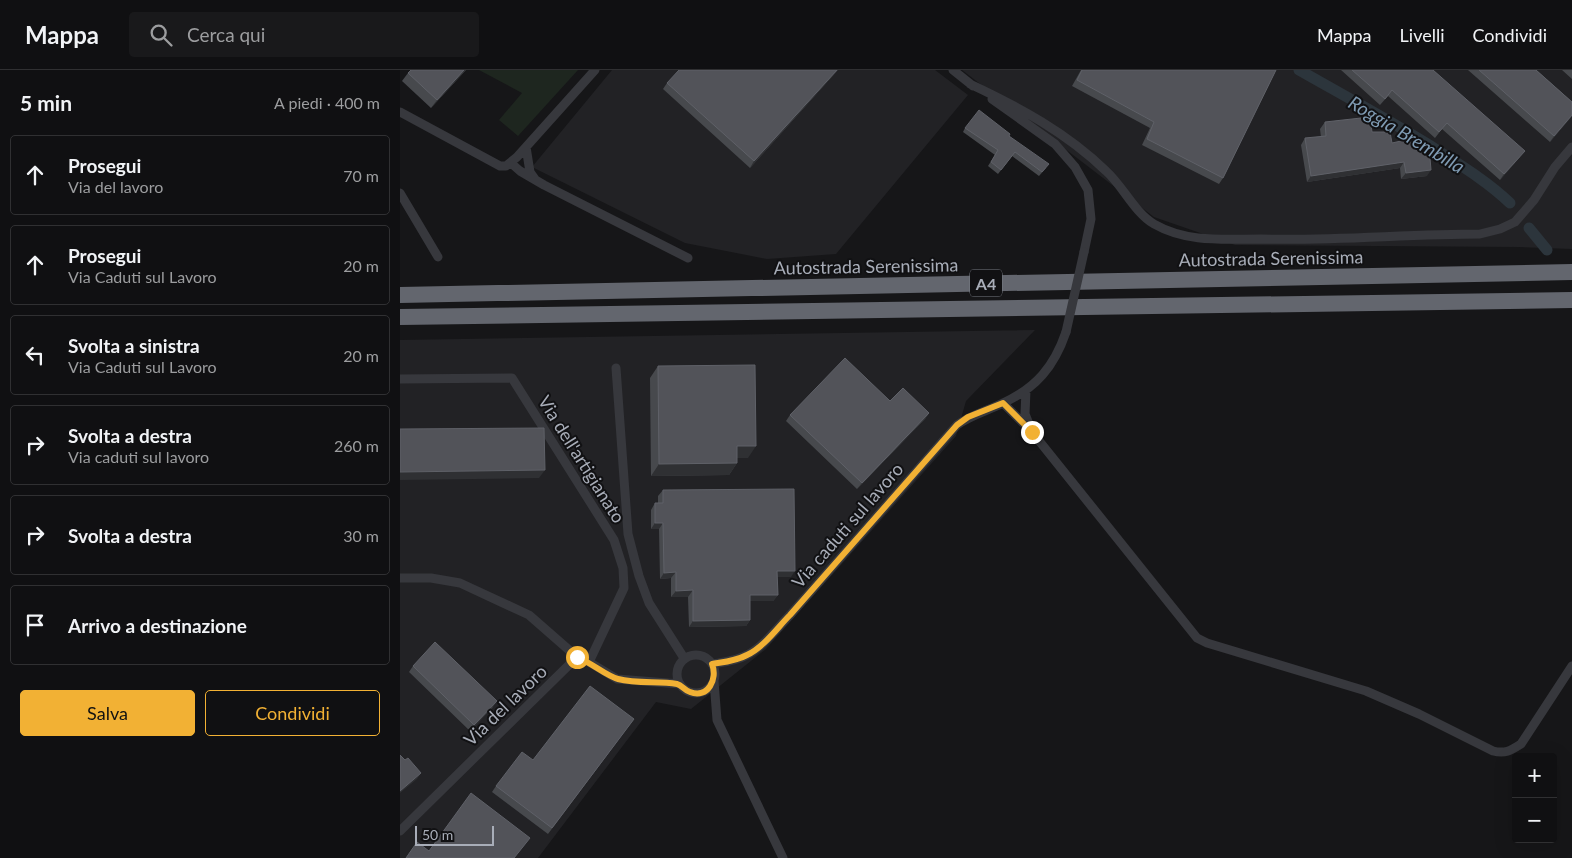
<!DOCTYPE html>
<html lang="it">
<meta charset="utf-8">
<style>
:root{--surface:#101012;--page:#19191b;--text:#f1f3f6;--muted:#9c9d9f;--line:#303032;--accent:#f2b134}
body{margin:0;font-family:Lato,sans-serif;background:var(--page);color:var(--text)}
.controls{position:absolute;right:15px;bottom:15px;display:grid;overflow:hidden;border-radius:5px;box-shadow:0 5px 20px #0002}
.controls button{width:45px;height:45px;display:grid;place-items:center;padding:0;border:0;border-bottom:1px solid var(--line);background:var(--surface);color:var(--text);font:25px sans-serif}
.scale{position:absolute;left:15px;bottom:12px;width:79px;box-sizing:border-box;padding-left:5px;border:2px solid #a8adb8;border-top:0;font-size:14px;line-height:18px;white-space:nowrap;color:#a8adb8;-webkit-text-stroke:4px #111113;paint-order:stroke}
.stop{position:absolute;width:15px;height:15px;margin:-11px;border:4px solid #f2b134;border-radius:50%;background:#fff}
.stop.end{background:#f2b134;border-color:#fff;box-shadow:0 1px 5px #0008}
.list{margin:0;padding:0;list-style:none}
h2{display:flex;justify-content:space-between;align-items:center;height:65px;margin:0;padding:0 20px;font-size:21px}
h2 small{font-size:16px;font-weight:400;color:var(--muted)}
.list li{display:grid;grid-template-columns:32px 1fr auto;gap:15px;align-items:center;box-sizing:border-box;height:80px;margin:0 10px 10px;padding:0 10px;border:1px solid var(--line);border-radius:5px}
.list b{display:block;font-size:19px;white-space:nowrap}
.list p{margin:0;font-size:16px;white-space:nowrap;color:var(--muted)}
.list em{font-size:16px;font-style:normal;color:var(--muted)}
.actions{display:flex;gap:10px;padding:15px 20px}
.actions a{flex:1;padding:11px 0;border:1px solid var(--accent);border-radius:5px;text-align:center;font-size:18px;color:var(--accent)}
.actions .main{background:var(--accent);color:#111}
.icon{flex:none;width:28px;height:28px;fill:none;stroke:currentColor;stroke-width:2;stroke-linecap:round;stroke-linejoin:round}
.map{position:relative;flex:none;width:1172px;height:788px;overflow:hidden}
header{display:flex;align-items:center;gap:30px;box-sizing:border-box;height:70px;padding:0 25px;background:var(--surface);border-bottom:1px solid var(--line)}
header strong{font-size:24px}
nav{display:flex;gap:28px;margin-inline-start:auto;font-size:18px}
.search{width:350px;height:45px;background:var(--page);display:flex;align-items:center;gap:12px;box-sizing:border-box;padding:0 18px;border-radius:5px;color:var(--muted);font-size:19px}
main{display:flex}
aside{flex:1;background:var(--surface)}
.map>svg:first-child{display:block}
.built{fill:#222225}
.green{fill:#1e261f}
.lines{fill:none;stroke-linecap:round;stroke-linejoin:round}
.canal{stroke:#2c353c;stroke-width:11}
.minor{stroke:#37383d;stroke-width:9}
.motorway{stroke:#63666e;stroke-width:16}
.minor-bridge{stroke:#37383d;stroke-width:9}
.wall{fill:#47494d}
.shaded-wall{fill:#2f3033}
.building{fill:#525359;stroke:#5f6168}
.route{stroke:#f2b134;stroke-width:6}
.labels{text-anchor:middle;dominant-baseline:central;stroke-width:4;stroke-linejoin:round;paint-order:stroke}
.shield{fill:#111113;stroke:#7b7e86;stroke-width:1}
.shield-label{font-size:16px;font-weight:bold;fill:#a8adb8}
.street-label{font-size:18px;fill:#a8adb8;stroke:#111113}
.water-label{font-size:19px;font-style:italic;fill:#7f9bb3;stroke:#111113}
</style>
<header>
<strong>Mappa</strong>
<div class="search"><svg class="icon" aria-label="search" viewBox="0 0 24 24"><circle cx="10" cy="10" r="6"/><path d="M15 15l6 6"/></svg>Cerca qui</div>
<nav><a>Mappa</a><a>Livelli</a><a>Condividi</a></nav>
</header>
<main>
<aside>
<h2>5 min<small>A piedi · 400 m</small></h2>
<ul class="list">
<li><svg class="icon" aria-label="ahead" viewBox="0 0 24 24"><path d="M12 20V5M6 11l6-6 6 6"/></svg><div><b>Prosegui</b><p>Via del lavoro</p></div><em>70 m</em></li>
<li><svg class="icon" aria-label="ahead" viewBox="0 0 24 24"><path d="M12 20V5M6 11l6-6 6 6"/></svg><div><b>Prosegui</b><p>Via Caduti sul Lavoro</p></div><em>20 m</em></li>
<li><svg class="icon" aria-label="left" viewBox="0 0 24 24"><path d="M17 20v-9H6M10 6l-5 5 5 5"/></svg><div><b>Svolta a sinistra</b><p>Via Caduti sul Lavoro</p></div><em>20 m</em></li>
<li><svg class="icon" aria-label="right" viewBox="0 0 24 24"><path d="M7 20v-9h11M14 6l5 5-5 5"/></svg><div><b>Svolta a destra</b><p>Via caduti sul lavoro</p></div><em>260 m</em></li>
<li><svg class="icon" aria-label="right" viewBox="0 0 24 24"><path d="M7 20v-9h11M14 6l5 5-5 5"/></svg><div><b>Svolta a destra</b></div><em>30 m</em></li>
<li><svg class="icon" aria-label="arrive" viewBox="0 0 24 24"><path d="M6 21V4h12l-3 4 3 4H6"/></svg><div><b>Arrivo a destinazione</b></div></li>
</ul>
<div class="actions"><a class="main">Salva</a><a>Condividi</a></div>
</aside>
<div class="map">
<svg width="1172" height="788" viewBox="0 0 1172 788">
<rect width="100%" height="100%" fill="#161618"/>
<path class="built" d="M212 0H535L568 25 436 184 367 189 285 173 132 97Z
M562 0H1172V179L1118 177 835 175 754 147Z
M635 260 566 331 556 366 366 579 291 639 256 632 138 788H0V270Z"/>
<path class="green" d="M79 0H178L118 66 99 50 122 23Z"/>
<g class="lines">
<path class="canal" d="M899 0C943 25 987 49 1029 75 1057 93 1086 110 1110 133
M1129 158 1147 180"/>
<path class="minor" d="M553 0 573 16
M570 14C619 37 667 63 706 101 723 116 734 142 754 154 787 173 824 169 861 169 934 171 1007 164 1080 164L1100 159 1115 152 1134 130 1155 97 1172 77
M592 29 655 74 675 97 688 120 691 149 684 182
M0 42 100 96H106L117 87 195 0
M126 77 130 102 135 109
M111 93 120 101 144 115 288 188
M0 123 38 187
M216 298 228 464 239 506 249 533 284 588
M0 309 112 308 214 470 223 498 224 518 189 592
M626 320 625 344 631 359
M603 333 632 362 793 563 797 568 807 573 966 621 1019 644 1093 681C1105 684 1110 681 1121 674L1172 596
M0 508H31L60 513 129 545 177 587
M277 604a19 19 0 1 1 38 0a19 19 0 1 1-38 0Z
M312 594C324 592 336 591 347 585 363 577 377 558 390 545L557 355C571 345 587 341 603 333 636 318 654 297 666 262
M314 611 317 650 383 788
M0 761 177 587 189 592 217 609 280 614"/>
<path class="motorway" d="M0 225 1172 202
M0 247 1172 230"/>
<path class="minor-bridge" d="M666 262 684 182"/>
</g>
<path class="wall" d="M66 0 31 38 2 11 8 3Z
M438 0 350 98 263 19 267 13Z
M681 0H876L823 108 819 114 742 75 750 58 672 16Z
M941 0H1033L1120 87 1100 110 1042 59 1035 68 988 26 980 35Z
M1068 0H1136L1172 32V46L1150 72Z
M1162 0H1172V9Z
M925 52 972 62 992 73 1013 77 1027 106 1001 109 1000 98 907 112 901 75 905 68 921 67 920 59Z
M565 58 609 66 646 98 639 106 612 86 598 104 588 96 595 85 563 62Z
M258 296 348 388H337V393L329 405 251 406 250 308Z
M529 343 525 349 457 419 386 351 390 345Z
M263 420 391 507H377L378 525 373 531H350V550L346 556 289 557 288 527H271V508L260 509 259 459H251V440L255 433H258V426Z
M13 596 93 637 70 661 9 602Z
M234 649 148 764 92 722 96 716Z"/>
<path class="shaded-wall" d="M64 0H66L31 38 37 30Z
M437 0H438L350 98 354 91Z
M1172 45V46L1150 72 1154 66Z
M1125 81 1120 87 1100 110 1104 104Z
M1004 92 1000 98 907 112 911 106Z
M1031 100 1027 106 1001 109 1006 103Z
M529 343 525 349 457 419 462 413Z
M337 376H356L348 388H329Z
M337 393 329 405 251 406 259 394Z
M145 400 139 408 0 410V402Z
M255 453H263L259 459H251Z
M377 501H395L391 507H373Z
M276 502 271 508 260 509 264 503Z
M293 520 288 527H271L276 521Z
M350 525H378L373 531H346Z
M350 550 346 556 289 557 293 551Z
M97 631 93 637 70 661 74 655Z
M21 703 17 709 0 723V721Z"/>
<path class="building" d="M11 0H64L37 30 8 3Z
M279 0H437L354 91 267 13Z
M682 0H876L823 108 747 69 754 52 677 10Z
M952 0H1033L1125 81 1104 104 1047 53 1039 62 992 20 985 29Z
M1079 0H1136L1172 32V45L1154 66Z
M579 40 610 64 609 66 649 94 642 102 615 82 601 100 591 92 598 80 565 58Z
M970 47 972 62H990L992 73 1010 69 1013 77 1029 76 1031 100 1006 103 1004 92 911 106 905 68 926 66 925 52Z
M445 288 490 331 503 318 529 343 462 413 390 345Z
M355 295 356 376H337V393L259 394 258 296Z
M144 358 145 400 0 402V359Z
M394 419 395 501H377L378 525H350V550L293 551V520L276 521V502L264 503 263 453H255V433H263V420Z
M35 572 97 631 74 655 13 596Z
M190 616 234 649 152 758 96 716 122 682 133 690Z
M0 685 5 690 8 688 21 703 0 721Z
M71 723 130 768 114 788H6L17 772 29 781Z"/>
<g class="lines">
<path class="route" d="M177 587C190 592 208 607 218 609 237 614 258 611 277 614 282 615 284 620 290 622 308 629 318 609 312 594 324 592 336 591 347 585 364 577 377 558 390 545L557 355 568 347 603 333 632 362"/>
</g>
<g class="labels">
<rect class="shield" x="570" y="199.5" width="32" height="27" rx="4"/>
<g class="shield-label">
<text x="586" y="213">A4</text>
</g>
<g class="street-label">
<text transform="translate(871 188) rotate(-1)">Autostrada Serenissima</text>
<text transform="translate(466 196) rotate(-1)">Autostrada Serenissima</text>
<text transform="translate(182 389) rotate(58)">Via dell'artigianato</text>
<text transform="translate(447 455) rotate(-49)">Via caduti sul lavoro</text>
<text transform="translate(105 635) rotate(-44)">Via del lavoro</text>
</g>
<g class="water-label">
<text transform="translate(1007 64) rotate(31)">Roggia Brembilla</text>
</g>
</g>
</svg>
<div class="controls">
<button>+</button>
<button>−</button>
</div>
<div class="scale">50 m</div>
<div class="stop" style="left:177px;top:587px"></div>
<div class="stop end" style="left:632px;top:362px"></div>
</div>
</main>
